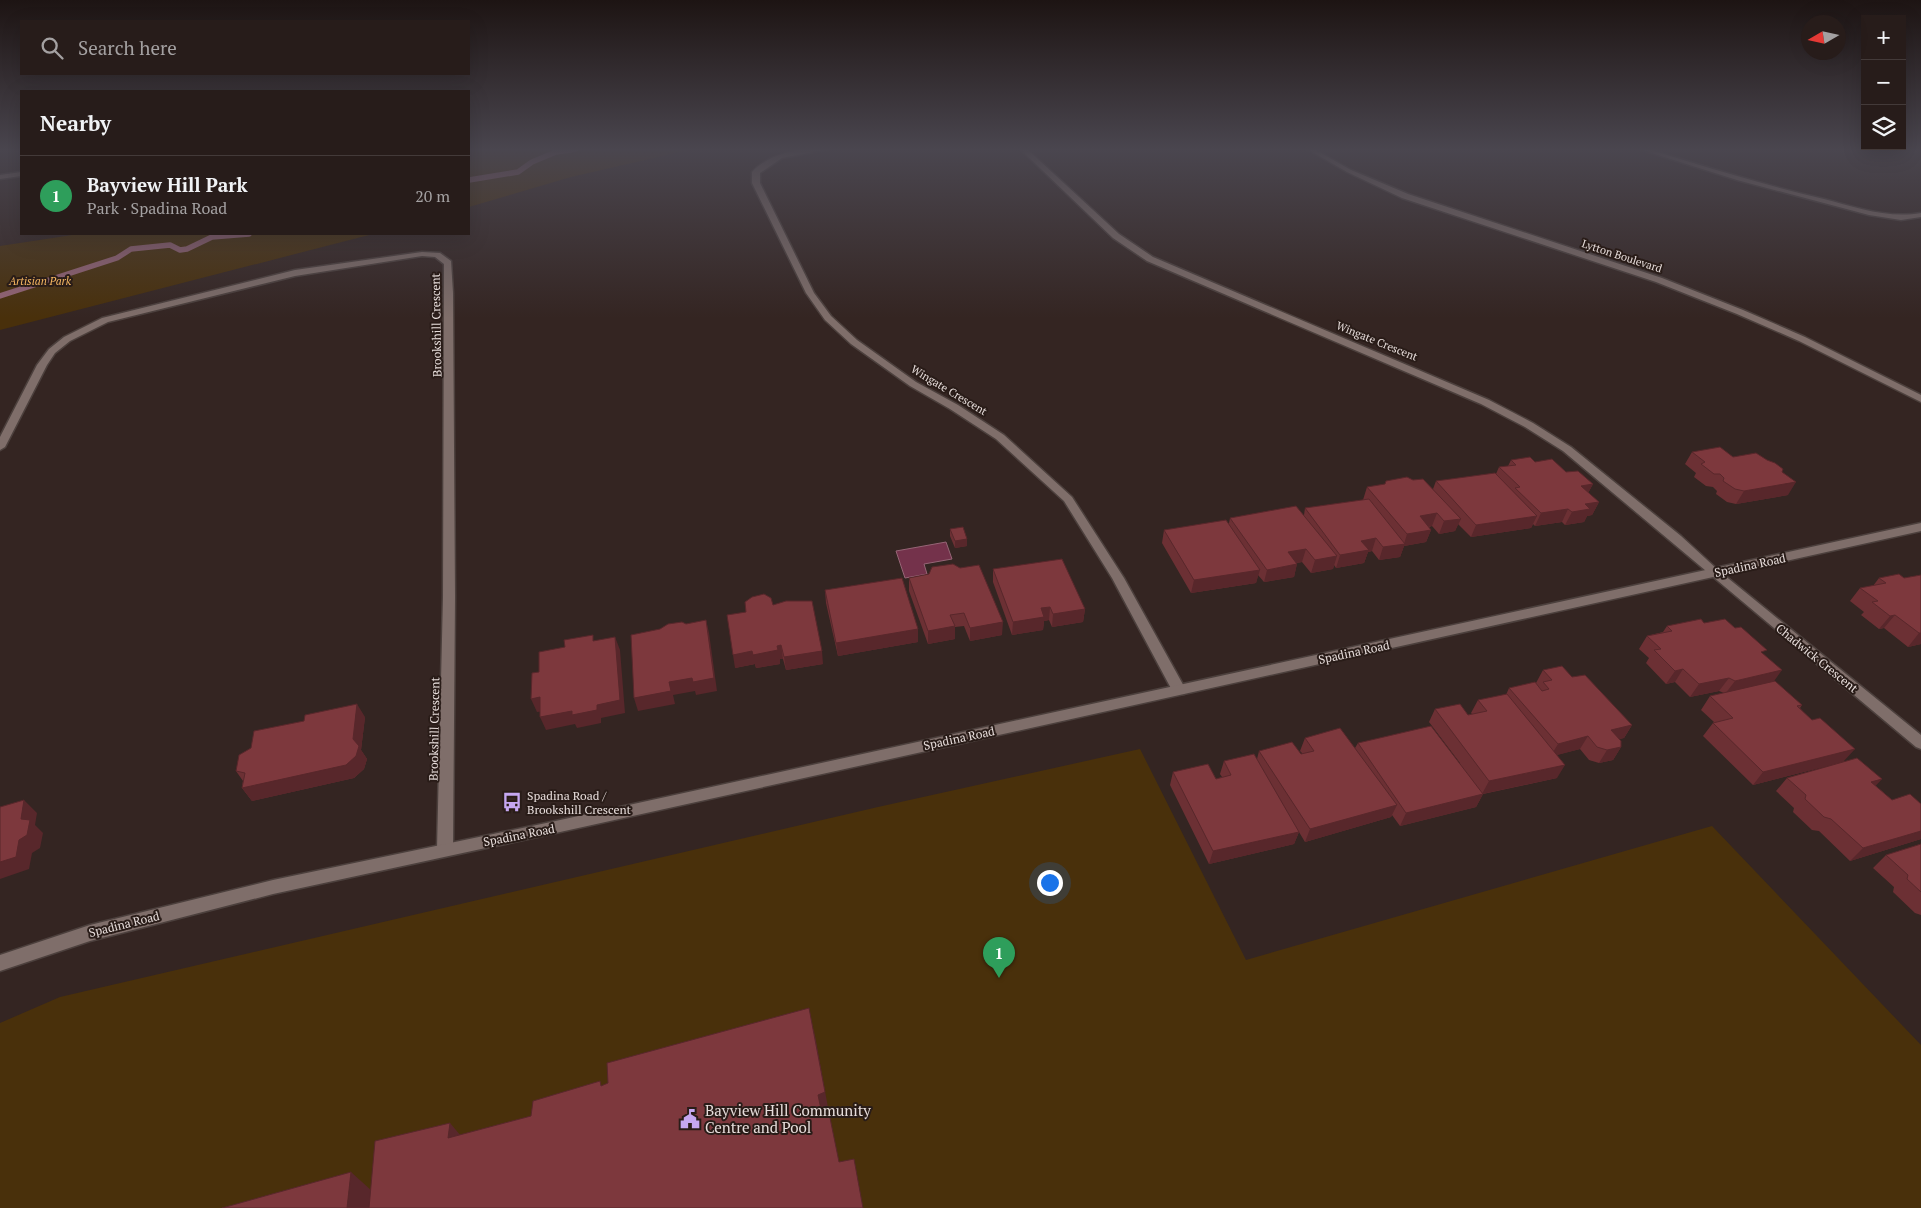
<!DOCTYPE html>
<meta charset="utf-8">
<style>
:root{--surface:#271c1a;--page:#2f2523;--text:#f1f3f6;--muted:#a4a1a2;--line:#433a39;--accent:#c5a7f1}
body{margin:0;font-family:"PT Serif",serif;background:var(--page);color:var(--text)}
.controls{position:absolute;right:15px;top:15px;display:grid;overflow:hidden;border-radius:0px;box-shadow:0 5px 20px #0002}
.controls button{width:45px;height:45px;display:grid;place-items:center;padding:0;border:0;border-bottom:1px solid var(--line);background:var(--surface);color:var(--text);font:25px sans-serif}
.compass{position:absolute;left:1801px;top:15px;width:45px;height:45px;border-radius:50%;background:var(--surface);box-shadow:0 5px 20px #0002;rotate:261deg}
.you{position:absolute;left:1049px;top:882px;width:18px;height:18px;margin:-12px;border:4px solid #fff;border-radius:50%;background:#1a73e8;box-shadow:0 0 0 8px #1a73e833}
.badge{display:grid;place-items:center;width:32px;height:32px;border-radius:50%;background:var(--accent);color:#fff;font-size:16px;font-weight:700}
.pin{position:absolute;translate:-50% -41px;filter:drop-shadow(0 1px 2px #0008)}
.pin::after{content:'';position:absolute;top:26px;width:18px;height:15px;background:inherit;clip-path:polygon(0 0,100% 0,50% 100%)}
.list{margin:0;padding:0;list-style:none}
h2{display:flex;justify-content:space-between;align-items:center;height:65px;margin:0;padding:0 20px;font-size:21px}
h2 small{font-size:16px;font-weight:400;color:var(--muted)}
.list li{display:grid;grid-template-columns:32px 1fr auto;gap:15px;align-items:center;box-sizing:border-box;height:80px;padding:0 20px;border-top:1px solid var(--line)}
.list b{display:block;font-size:19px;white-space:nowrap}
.list p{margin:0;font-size:16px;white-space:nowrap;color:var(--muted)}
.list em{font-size:16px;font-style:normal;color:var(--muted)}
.icon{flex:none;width:28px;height:28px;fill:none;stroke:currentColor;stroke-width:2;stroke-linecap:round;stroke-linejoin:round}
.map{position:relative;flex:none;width:1921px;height:1208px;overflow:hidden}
.search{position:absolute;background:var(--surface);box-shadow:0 5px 20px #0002;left:20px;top:20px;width:450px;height:55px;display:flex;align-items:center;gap:12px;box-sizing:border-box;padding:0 18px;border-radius:0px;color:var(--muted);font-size:19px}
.panel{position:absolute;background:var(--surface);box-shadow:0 5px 20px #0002;left:20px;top:90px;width:450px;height:145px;border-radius:0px}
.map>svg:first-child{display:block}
.green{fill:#49300b}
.water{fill:#74324b;stroke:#966576}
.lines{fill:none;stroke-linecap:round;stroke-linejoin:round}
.stream{stroke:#966576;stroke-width:5.5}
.minor-casing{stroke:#4c403d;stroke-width:3}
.tertiary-casing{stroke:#4c403d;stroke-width:3}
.minor{fill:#7f6e6a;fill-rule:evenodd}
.tertiary{fill:#7f6e6a;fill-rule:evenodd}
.wall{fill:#6c3034}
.shaded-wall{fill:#58272b}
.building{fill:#7d383d;stroke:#58272b}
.labels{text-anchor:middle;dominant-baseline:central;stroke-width:4;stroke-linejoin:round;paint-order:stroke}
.far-street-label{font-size:11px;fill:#e7dddb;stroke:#291c18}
.far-park-label{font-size:11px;font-style:italic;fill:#f7b862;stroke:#291c18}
.street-label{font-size:12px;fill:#e7dddb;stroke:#291c18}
.poi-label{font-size:12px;fill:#e7dddb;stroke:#291c18;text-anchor:start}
.near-poi-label{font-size:15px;fill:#e7dddb;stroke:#291c18;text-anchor:start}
</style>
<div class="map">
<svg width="1921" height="1208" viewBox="0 0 1921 1208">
<rect width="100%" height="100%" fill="#342522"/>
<path class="green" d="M469 149H693L571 177 469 207Z
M79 234H373L0 330V246Z
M1140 749 1246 960 1712 826 1921 1045V1208H0V1023L60 997 878 807Z"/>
<path class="water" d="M946 542 952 559 924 564 927 574 905 578 896 551Z"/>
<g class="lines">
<path class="stream" d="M469 180 518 172 532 162 556 152 576 149
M0 296 117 258 131 249 170 245 180 250 187 249 212 237 249 234"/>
<defs>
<path id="minor" d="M808 149H829L782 158 760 173V183L814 293 831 316 857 340 916 382 958 405 1004 435 1072 497 1124 578 1186 690 1184 694H1174L1112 578 1064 501 996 439 950 409 910 386 851 344 825 320 806 293 752 183V172C767 156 788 151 808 149Z
M1020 149H1027L1119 234 1153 257 1489 400 1533 423 1571 447 1681 536 1718 570 1921 735V749L1916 747 1563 451 1525 427 1481 404 1147 261 1113 238Z
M1307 149H1314L1351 170 1408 194 1662 278 1743 310 1805 337 1921 395V402L1799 341 1737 314 1656 282 1402 198 1347 172Z
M1639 149H1648C1706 167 1764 185 1824 199 1855 207 1888 219 1921 213V217L1901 220 1869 215 1737 180Z
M422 252 440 253 451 261 453 293 455 597 453 849 451 854 445 856 439 854 437 849 443 597 444 264 435 257 422 256 295 276 108 322 70 341 55 353 47 365 5 447 0 450V437L37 365 49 349 64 337 102 318 295 270Z"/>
<path id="tertiary" d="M21 172V176L0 179V175Z
M1921 523V531L551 834 273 894 90 941 0 971V955L90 925 273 880 551 822Z"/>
</defs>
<use href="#minor" class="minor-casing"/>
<use href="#tertiary" class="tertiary-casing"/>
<use href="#minor" class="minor"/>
<use href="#tertiary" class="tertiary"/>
</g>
<path class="wall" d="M1692 452 1733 457 1782 472 1788 495 1736 504 1727 502 1716 494 1717 491 1713 487 1706 486 1694 477 1696 473 1685 464Z
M1511 460 1535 462 1566 472 1593 484 1588 493 1599 502 1592 515 1587 516 1584 522 1565 525 1562 522 1535 526 1533 524 1531 528 1471 537 1458 524 1455 531 1439 534 1432 526 1429 527 1431 530 1426 542 1404 546 1400 557 1379 560 1372 551 1368 552 1364 563 1336 568 1334 565 1333 569 1311 573 1302 562 1297 563 1294 577 1264 582 1258 575 1256 583 1191 593 1162 543 1164 530 1229 523 1230 518 1304 515 1305 508 1363 500 1367 487 1433 489 1436 481 1496 474 1499 467 1508 466Z
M950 529 967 546 955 548 950 536Z
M993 569 1085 609 1083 622 1052 627 1049 620 1044 621 1043 630 1012 635 993 582Z
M1921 575V644L1908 647 1884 628 1879 629 1861 615 1864 612 1850 601 1860 588 1873 586 1879 578H1904Z
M909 578 1002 635 970 641 964 626 955 627V639L928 644 909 591Z
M825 590 918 629V642L838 656 826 603Z
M773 605 823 664 786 670 783 659H780V664L756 668 755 664 735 668 746 612Z
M1704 623 1764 655 1774 682 1802 705 1800 708 1844 762 1876 786 1892 800 1921 804V839L1850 861 1819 831 1812 830 1793 812 1794 808 1776 791 1787 778 1835 764 1753 785 1703 736 1713 723 1714 722 1701 710 1710 696 1724 693 1719 691 1690 697 1675 682 1666 684 1646 663 1649 658 1639 649 1647 636 1663 632 1667 626Z
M1543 670 1572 677 1632 725 1624 738 1619 739 1621 747 1613 760 1599 763 1589 760 1580 749 1556 755 1557 778 1483 794 1476 807 1400 826 1392 815 1391 817 1305 842 1299 832 1294 844 1209 864 1170 785 1173 772 1216 779 1222 777 1220 774 1224 761 1257 759 1259 751 1301 754H1303L1300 751 1305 738 1355 748 1358 743 1460 763 1429 722 1435 709 1468 715 1472 714 1471 713 1478 700 1506 695 1509 688 1536 683Z
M365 717 361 750 367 759 364 769 354 778 252 801 242 788 243 781 236 771Z
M1921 844V915L1915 913 1893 892 1894 887 1873 868 1886 855Z"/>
<path class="shaded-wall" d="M1796 482 1788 495 1736 504 1744 491Z
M1593 484 1586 497 1581 486Z
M1599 502 1592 515 1587 516 1584 522 1565 525 1572 512 1585 504Z
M1568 509 1562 522 1535 526 1541 513Z
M1437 513 1432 526 1415 529 1420 516Z
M1537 516 1531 528 1471 537 1476 525Z
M1461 519 1455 531 1439 534 1444 521Z
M1431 530 1426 542 1404 546 1400 557 1379 560 1383 547 1404 544 1407 534Z
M1376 538 1372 551 1368 552 1364 563 1336 568 1340 555 1361 541Z
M967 539V546L955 548V541Z
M1306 549 1302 562 1285 565 1288 552Z
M1337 556 1333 569 1311 573 1315 560Z
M1297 564 1294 577 1264 582 1267 570Z
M1260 570 1256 583 1191 593 1194 580Z
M1050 607 1049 620 1044 621 1043 630 1012 635 1013 622 1041 608Z
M1085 609 1083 622 1052 627 1053 614Z
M1895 615 1884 628 1879 629 1890 616Z
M706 620 709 633 717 691 696 695 695 691 673 695 675 704 638 711 634 698 669 682Z
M1003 622 1002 635 970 641V628Z
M955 626V639L928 644V631Z
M918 629V642L838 656 836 643Z
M1919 633H1921V644L1908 647Z
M615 637 620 650 625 713 601 718V723L577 728 575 724 546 730 540 717 597 705Z
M781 645 783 659H780V664L756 668 755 664 735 668 733 655Z
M822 651 823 664 786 670 784 657Z
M1683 669 1675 682 1666 684 1675 671Z
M1782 670 1772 684 1725 694 1735 681Z
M1729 678 1719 691 1690 697 1699 684Z
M540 697 546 711 537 712 531 699Z
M357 704 365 717 361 750 367 759 364 769 354 778 252 801 242 788 353 739Z
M1632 725 1624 738 1602 743 1611 730Z
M1588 736 1580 749 1550 757 1558 744Z
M1621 747 1613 760 1599 763 1607 750Z
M1855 749 1843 762 1753 785 1763 772Z
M1565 765 1557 778 1482 794 1489 781Z
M1882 779 1870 792 1871 782Z
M1483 794 1476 807 1400 826 1406 813Z
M24 800 37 813 35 825 43 833 40 848 32 853 29 869 0 879V862L21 819Z
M1397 805 1391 817 1305 842 1310 829Z
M1921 831V839L1850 861 1863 848Z
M1299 832 1294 844 1209 864 1213 851Z
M814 1030 829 1113 823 1116 818 1095Z
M450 1123 467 1143 448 1138Z
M351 1172 372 1191 370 1208H347Z"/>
<path class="building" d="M1720 447 1733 457 1756 453 1767 460 1775 463 1783 469 1782 472 1796 482 1744 491 1735 489 1723 481 1724 478 1720 474H1714L1701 464 1705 462 1692 452Z
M1530 457 1535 462 1552 459 1566 472 1578 471 1593 484 1581 486 1599 502 1585 504 1590 509 1572 512 1568 509 1541 513 1515 488 1520 487 1499 467 1516 465 1511 460Z
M1495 473 1537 516 1476 525 1436 481Z
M1407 477 1413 480 1423 479 1461 519 1444 521 1437 513 1420 516 1431 530 1407 534 1367 487 1385 484 1386 481Z
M1369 499 1405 544 1383 547 1376 538 1361 541 1369 550 1340 555 1305 508Z
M1296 506 1337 556 1315 560 1306 549 1288 552 1297 564 1267 570 1230 518Z
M1226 520 1260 570 1194 580 1164 530Z
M963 527 967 539 955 541 950 529Z
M1062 559 1085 609 1053 614 1050 607 1041 608 1044 617 1013 622 993 569Z
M953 564 960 568 979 565 1003 622 970 628 964 613 950 615 955 626 928 631 909 578 929 574 932 567Z
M1899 574 1904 578 1921 575V633H1919L1895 615 1890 616 1872 602 1878 601 1860 588 1886 583 1879 578Z
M902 578 918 629 836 643 825 590Z
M764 594 771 598 773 605 786 601H812L822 651 784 657 781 645 777 646 778 650 753 655 752 651 733 655 727 615 746 612 745 602 752 597Z
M1701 619 1704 623 1725 619 1735 628 1741 627 1767 650 1761 652 1782 670 1735 681 1729 678 1699 684 1683 669 1675 671 1654 650 1661 649 1647 636 1672 631 1667 626Z
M706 620 714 678 693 682 692 678 669 682 671 691 634 698 631 635 660 629 668 624 682 622 686 624Z
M593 635V641L615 637 620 700 597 705V710L572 715V711L540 717V697L531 699 532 673 539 672V652L565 647 564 640Z
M1562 666 1572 677 1585 675 1632 725 1611 730 1621 741V747L1607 750 1597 747 1588 736 1558 744 1509 688 1535 682 1542 691 1549 689 1543 682 1552 680 1543 670Z
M1775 681 1802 705 1797 706 1812 720 1820 718 1855 749 1763 772 1713 723 1733 718 1710 696Z
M1507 694 1565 765 1489 781 1435 709 1460 704 1468 715 1487 711 1478 700Z
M357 704 353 739 359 746 356 756 346 765 242 788 245 773 236 771 239 755 251 748 254 731 304 721 305 715Z
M1431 726 1483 794 1406 813 1358 743Z
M1340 728 1397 805 1310 829 1259 751 1292 742 1301 754 1314 751 1305 738Z
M1254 754 1299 832 1213 851 1173 772 1208 764 1216 779 1231 775 1224 761Z
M1857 758 1882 779 1871 782 1892 800 1910 794 1921 804V831L1863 848 1831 819 1824 817 1805 799 1806 795 1787 778Z
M24 800 21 819 30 820 27 835 19 840 16 857 0 862V807Z
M1921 844V892L1907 879 1908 875 1886 855Z
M809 1008 825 1092 818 1095 822 1114 829 1113 839 1162 854 1159 863 1208H369L375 1141 450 1123 448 1138 531 1116 533 1101 600 1081 601 1086 608 1083 607 1063Z
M351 1172 347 1208H222Z"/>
<linearGradient id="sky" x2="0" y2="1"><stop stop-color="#1d1413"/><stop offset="0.47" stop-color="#4a464f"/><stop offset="1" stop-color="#4a464f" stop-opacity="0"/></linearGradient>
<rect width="1921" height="318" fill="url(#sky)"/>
<defs>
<symbol id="bus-bare" viewBox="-9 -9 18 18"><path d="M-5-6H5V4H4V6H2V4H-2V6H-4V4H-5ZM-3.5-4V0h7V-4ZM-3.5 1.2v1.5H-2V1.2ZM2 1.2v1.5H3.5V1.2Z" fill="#c5a7f1" stroke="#291c18" stroke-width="2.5" paint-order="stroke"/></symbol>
<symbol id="civic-bare" viewBox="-9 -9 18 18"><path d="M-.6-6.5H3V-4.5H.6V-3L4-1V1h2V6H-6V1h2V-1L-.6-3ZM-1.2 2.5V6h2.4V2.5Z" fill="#c5a7f1" stroke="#291c18" stroke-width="2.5" paint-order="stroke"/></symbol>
</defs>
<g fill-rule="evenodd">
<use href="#bus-bare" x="498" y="788" width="28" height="28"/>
<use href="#civic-bare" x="676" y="1105" width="28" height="28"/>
</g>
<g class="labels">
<g class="far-street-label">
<text transform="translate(1622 256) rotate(18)">Lytton Boulevard</text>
<text transform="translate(1377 341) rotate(22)">Wingate Crescent</text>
<text transform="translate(949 390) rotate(31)">Wingate Crescent</text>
</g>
<g class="far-park-label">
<text x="40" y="281">Artisian Park</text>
</g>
<g class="street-label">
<text transform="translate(436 325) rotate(-91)">Brookshill Crescent</text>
<text transform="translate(1750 565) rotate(-12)">Spadina Road</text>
<text transform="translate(1354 652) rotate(-12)">Spadina Road</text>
<text transform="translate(1817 658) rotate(39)">Chadwick Crescent</text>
<text transform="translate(434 729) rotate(-89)">Brookshill Crescent</text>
<text transform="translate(959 738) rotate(-12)">Spadina Road</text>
<text transform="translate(519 835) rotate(-11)">Spadina Road</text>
<text transform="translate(124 924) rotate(-14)">Spadina Road</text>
</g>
<g class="poi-label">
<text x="527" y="795">Spadina Road /<tspan x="527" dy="14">Brookshill Crescent</tspan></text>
</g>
<g class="near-poi-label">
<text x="705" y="1110">Bayview Hill Community<tspan x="705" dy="17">Centre and Pool</tspan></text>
</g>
</g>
</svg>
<div class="controls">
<button>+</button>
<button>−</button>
<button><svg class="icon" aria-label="layers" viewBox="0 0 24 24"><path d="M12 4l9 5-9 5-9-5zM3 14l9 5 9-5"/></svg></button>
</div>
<svg class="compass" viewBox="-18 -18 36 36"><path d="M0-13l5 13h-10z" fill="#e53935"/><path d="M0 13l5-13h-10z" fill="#a4a1a2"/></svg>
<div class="you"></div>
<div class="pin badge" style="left:999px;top:978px;background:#2e9e5b">1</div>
<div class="search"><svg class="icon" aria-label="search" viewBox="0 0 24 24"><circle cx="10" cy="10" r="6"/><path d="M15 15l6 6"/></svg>Search here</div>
<section class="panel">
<h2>Nearby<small></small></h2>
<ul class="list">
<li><span class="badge" style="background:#2e9e5b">1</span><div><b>Bayview Hill Park</b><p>Park · Spadina Road</p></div><em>20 m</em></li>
</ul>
</section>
</div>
